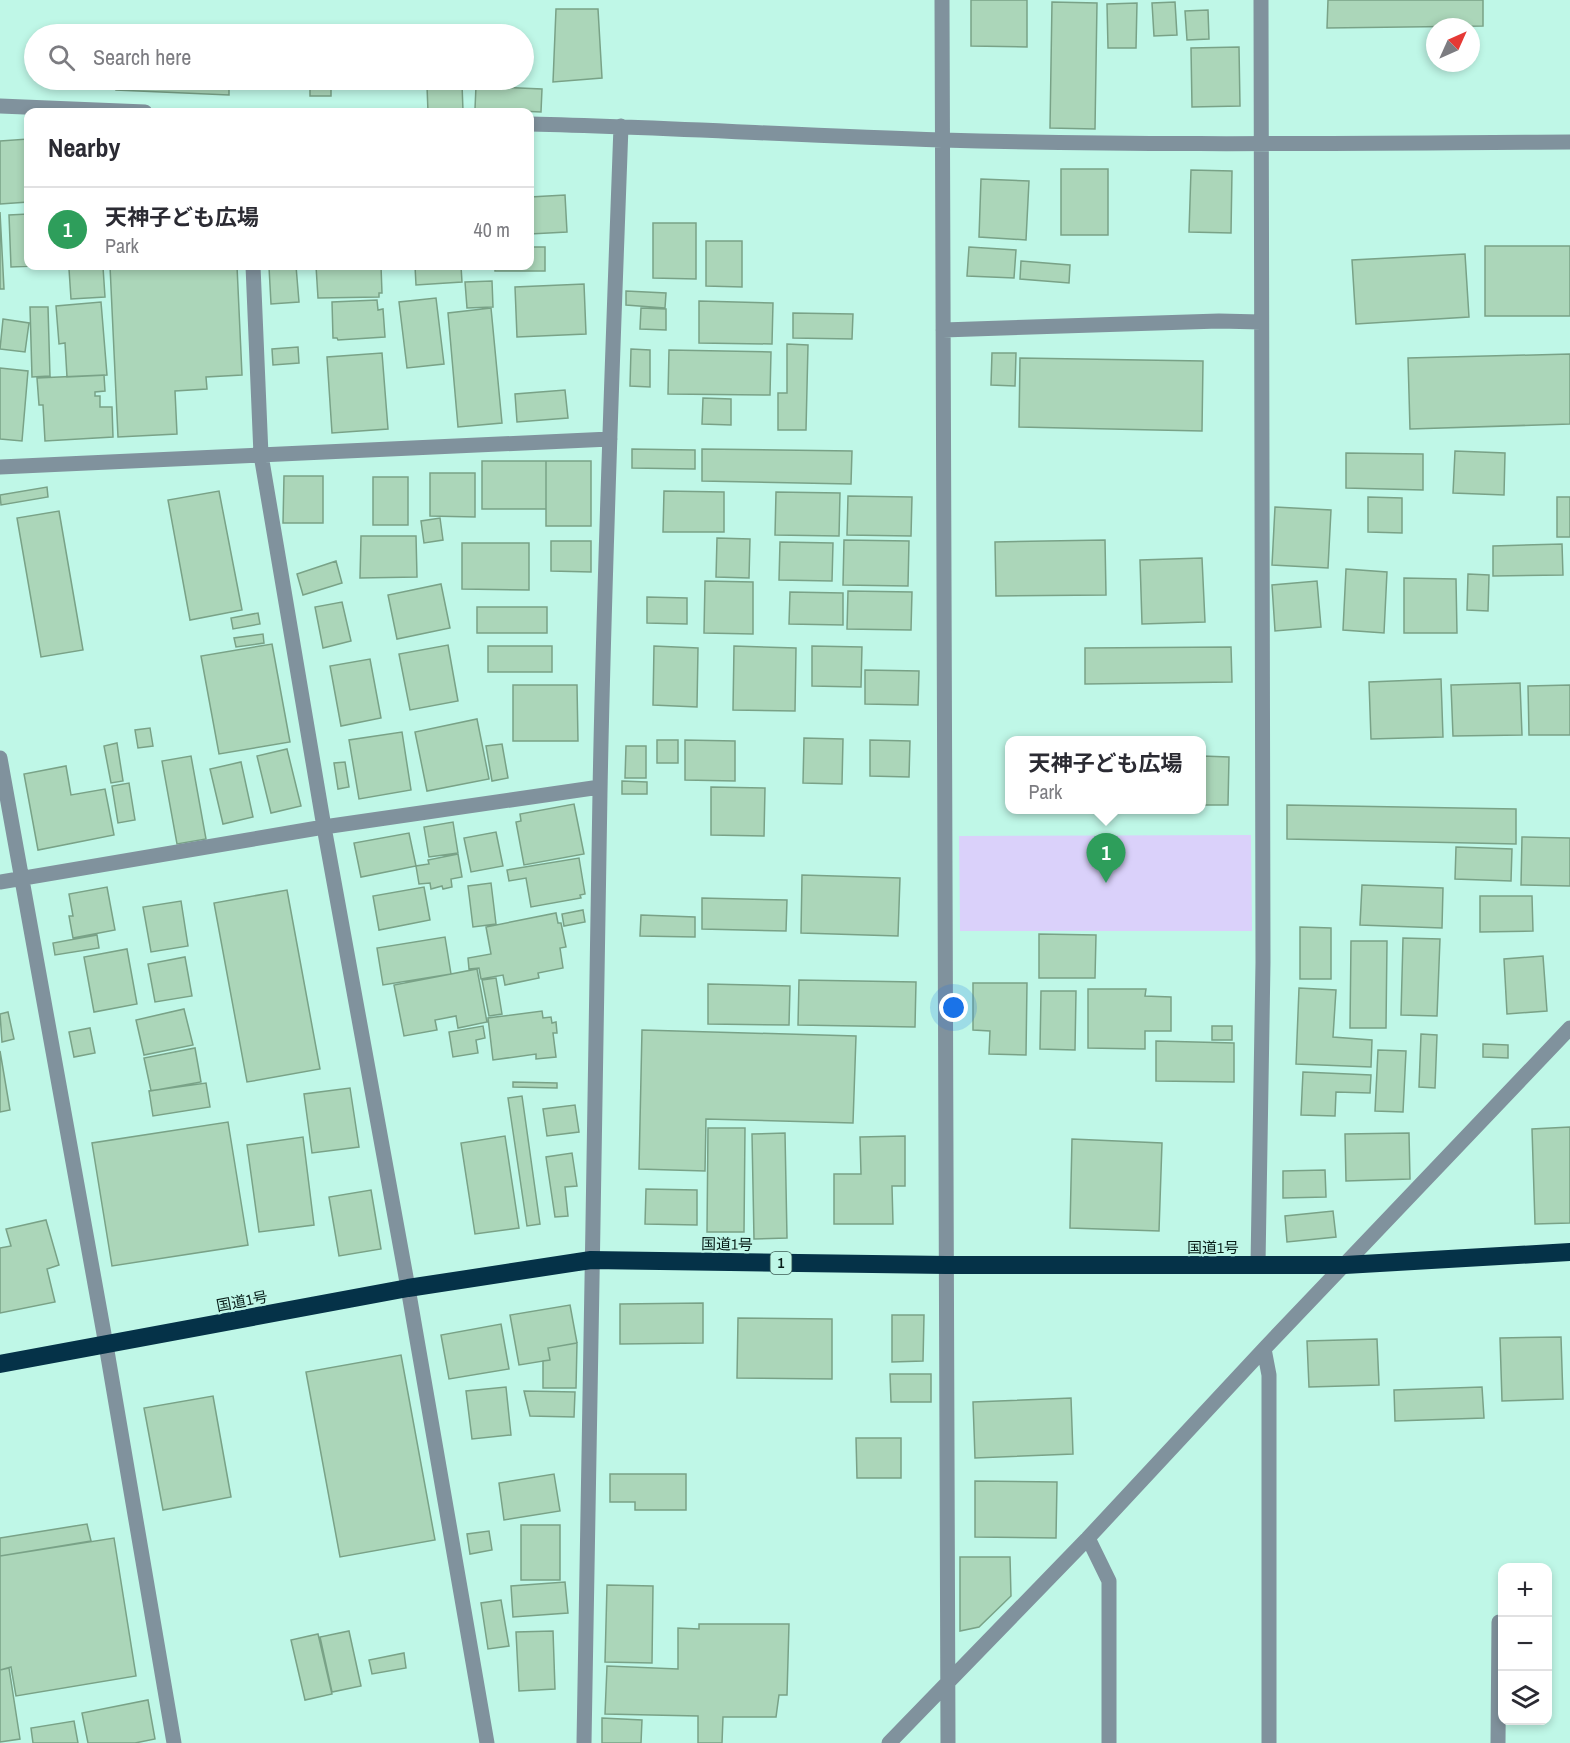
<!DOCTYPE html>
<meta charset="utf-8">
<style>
:root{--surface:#fff;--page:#f7f7f7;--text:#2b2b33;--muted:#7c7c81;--line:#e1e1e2;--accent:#2563eb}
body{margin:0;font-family:"Archivo Narrow","Noto Sans JP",sans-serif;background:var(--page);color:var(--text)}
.controls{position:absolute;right:18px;bottom:18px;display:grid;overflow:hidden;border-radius:12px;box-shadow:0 3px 9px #0003}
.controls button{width:54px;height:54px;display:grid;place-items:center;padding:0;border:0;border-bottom:2px solid var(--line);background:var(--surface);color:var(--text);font:30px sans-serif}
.compass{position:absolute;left:1426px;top:18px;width:54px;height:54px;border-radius:50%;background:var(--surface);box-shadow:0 3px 9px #0003;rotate:45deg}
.you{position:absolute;left:954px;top:1008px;width:21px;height:21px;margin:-15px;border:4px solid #fff;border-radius:50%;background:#1a73e8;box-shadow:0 0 0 9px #1a73e833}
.badge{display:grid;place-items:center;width:39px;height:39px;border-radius:50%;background:var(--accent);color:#fff;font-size:20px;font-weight:700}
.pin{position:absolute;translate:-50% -50px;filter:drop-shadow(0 2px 3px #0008)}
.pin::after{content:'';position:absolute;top:32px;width:21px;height:18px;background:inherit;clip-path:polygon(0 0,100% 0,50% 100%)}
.popup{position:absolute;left:1005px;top:736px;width:201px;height:78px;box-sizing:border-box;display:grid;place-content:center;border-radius:12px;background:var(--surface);filter:drop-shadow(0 2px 4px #0005);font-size:20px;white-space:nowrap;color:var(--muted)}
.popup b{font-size:22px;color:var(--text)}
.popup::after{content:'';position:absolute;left:50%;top:100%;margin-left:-12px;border:12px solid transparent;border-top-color:var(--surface)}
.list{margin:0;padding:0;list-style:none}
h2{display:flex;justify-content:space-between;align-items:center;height:78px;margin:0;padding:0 24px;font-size:26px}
h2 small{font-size:20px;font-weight:400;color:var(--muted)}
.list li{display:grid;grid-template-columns:39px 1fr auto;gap:18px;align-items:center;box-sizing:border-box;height:84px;padding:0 24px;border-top:2px solid var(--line)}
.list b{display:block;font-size:22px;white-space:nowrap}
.list p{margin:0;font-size:20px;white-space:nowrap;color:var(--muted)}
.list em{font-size:20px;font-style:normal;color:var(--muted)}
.icon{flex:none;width:33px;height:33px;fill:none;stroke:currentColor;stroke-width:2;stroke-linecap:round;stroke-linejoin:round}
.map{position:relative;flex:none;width:1570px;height:1743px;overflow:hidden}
.search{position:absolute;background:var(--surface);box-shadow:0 3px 9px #0003;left:24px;top:24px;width:510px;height:66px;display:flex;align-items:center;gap:15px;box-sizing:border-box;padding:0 21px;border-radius:33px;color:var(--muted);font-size:22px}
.panel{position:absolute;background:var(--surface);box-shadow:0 3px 9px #0003;left:24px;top:108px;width:510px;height:162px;border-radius:12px}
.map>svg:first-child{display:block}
.green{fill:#dad1fa}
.building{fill:#abd6b9;stroke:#79a287;stroke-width:1.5}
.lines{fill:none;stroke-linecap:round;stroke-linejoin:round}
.minor{stroke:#80929d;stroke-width:15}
.highway{stroke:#053248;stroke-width:18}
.labels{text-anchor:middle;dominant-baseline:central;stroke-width:4.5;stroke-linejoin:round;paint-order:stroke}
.shield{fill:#bff7e7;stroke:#3e5e56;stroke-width:1.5}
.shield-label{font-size:14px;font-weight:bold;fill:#071d18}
.street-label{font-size:15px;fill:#071d18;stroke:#bff7e7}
</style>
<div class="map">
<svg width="1570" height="1743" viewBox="0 0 1570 1743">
<rect width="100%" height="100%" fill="#bff7e7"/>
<path class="green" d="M1251 835 1252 931H960L959 836Z"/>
<path class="building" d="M971 0H1027V47L971 46Z
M1328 0H1483V26L1327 28Z
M1052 2 1097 3 1095 129 1050 128Z
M1175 2 1177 35 1154 36 1152 3Z
M1137 3 1136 48H1108L1107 4Z
M556 9H598L602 78 553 82Z
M1208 10 1209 39 1187 40 1185 11Z
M1239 47 1240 106 1192 107 1191 48Z
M117 80H229V95L116 90Z
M310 80H331V96H310Z
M462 84 463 111 428 112 427 86Z
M476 86 542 89 541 112 475 109Z
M28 139V202L0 204V141Z
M1061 169H1108V235H1061Z
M1191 170 1232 171 1231 233 1189 232Z
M981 179 1029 181 1026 240 979 237Z
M565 195 567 232 530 234V197Z
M0 212 4 289H0Z
M28 214V266H35L11 267 9 215Z
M653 223H696V279L653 278Z
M706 241H742V287L706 286Z
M1485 246H1570V316H1485Z
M530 247H545V271H495V266H530Z
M969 247 1016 250 1014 278 967 276Z
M1465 254 1469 317 1356 324 1352 260Z
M1021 261 1070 265 1069 283 1020 279Z
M110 266H237L242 375 206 377 207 389 175 391 177 434 118 437Z
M296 266 299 302 271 304 269 267Z
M316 266H381L382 293H379V297L318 298Z
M415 266H461L462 282 416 285Z
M103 267 105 297 71 299 69 269Z
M492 281 493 307 467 308 465 282Z
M584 284 586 334 517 337 515 287Z
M626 291 666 293 665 308 626 305Z
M436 298 444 364 407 368 399 302Z
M377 300 378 310 383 309 385 337 338 340 337 338H333L332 302Z
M699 301 773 303 772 344 699 343Z
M101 302 107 375 67 377 65 343 59 344 56 306Z
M30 307H48L50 376 32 377Z
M491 308 502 423 458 427 448 313Z
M641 308 666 309V330L640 329Z
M793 313 853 314 852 339 793 338Z
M3 319 29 323 25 352 0 349Z
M787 344 808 345 806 430H778V393H787Z
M298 347 299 363 273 365 272 349Z
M631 349 650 350V387L630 386Z
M669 350 771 352 770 395 668 394Z
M382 353 388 429 332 433 327 357Z
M992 353H1016L1015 386 991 385Z
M1570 354V424L1410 429 1408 358Z
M1020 358 1203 361 1202 431 1019 427Z
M0 368 28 371 22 441 0 439Z
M104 375 105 391 95 392V396H100V407H112L113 437 45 441 43 405H39L37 378Z
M565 390 568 418 517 422 515 394Z
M703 398 731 399V425L702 424Z
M632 449 695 450V469L632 468Z
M702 449 852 451 851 484 702 481Z
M1455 451 1505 453 1504 495 1453 493Z
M1346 453 1423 454V490L1346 488Z
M482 461H546V509H482Z
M546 461H591V526H546Z
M430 473H475V517L430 516Z
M284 476H323V523H283Z
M373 477H408V525H373Z
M47 487 48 497 1 505 0 495Z
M219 491 242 610 190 620 168 500Z
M664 491 724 492V532H663Z
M776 492 840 493 839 536 775 535Z
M848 496 912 497 911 536 847 535Z
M1368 497 1402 498V533L1368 532Z
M1557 497H1570V537H1557Z
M1275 507 1331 510 1328 568 1272 565Z
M59 511 83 650 41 657 17 518Z
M440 518 443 540 424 543 421 521Z
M361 536H416L417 577 360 578Z
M717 538 750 539 749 578 716 577Z
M844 540 909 541 908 586 843 585Z
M1105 540 1106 595 996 596 995 542Z
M551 541H591V572L551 571Z
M780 542 833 543 832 581 779 580Z
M462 543H529V590L462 589Z
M1562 544 1563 575 1493 576V546Z
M1202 558 1205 622 1142 624 1140 560Z
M336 561 342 583 303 595 297 574Z
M1346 569 1387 572 1384 633 1343 630Z
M1468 574 1489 575 1488 611 1467 610Z
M1404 578 1456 579 1457 633H1404Z
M705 581 753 582V634L704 633Z
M1317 581 1321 627 1275 631 1272 585Z
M441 584 450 628 397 639 388 595Z
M848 591 912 592 911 630 847 629Z
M790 592 843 593V625L789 624Z
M647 597 687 598V624L647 623Z
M342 602 351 641 323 648 315 607Z
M477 607H547V633H477Z
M258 613 260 624 233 629 231 618Z
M263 634 264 643 236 647 234 638Z
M272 644 290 742 219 754 201 656Z
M448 645 458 701 410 710 399 654Z
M488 646H552V672H488Z
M654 646 698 648 697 707 653 705Z
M734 646 796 648 795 711 733 710Z
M812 646 862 647 861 687 812 686Z
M1231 647 1232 682 1085 684V648Z
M370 659 381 718 341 726 330 666Z
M865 670 919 671 918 705 865 704Z
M1441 679 1443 737 1371 739 1369 682Z
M1520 683 1522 735 1453 736 1451 685Z
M513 685H577L578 741H513Z
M1570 685V735H1529L1528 686Z
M477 719 489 779 427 791 415 732Z
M150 728 153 746 138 748 135 730Z
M402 732 411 790 359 799 349 740Z
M804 738 843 739 842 784 803 783Z
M657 740H678V763H657Z
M685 740 735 741V781L685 780Z
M870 740 910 741 909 777 870 776Z
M117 743 123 781 111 783 104 746Z
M502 744 508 778 492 781 486 746Z
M626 746H646V778H625Z
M287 749 301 806 271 813 257 756Z
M191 756 206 839 177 844 162 761Z
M1202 756 1229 757 1228 805H1202Z
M241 762 253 817 223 824 210 769Z
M345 762 349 787 338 789 334 763Z
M66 766 71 795 105 789 114 835 38 850 24 774Z
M622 781 647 782V794H622Z
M129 783 135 820 118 823 112 786Z
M711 787 765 788 764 836 711 835Z
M574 804 584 854 524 865 516 822 521 821 520 814Z
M1287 805 1516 809V844L1287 839Z
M453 822 458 853 429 857 424 827Z
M496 832 503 866 471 872 464 838Z
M409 833 416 866 361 877 354 843Z
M1522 837 1570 838V886L1521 885Z
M1456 847 1512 849 1511 881 1455 879Z
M458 854 462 877 451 879 452 887 443 889 442 886 431 889 430 883 419 884 416 866 429 864 428 860Z
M579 858 585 894 580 895 581 898 531 907 526 878 509 881 507 870Z
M802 875 900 878 898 936 801 933Z
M491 883 496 924 473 927 468 886Z
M1362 885 1443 888 1442 928 1360 925Z
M107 887 115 930 73 938 69 916H73L69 894Z
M424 887 430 920 379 930 373 896Z
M287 890 320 1069 247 1082 214 903Z
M1480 896H1532L1533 931 1480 932Z
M702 898 787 900 786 931 702 929Z
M181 901 188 946 151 952 143 907Z
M583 910 585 922 564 926 562 914Z
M556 913 558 923H561L566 947 560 948 563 968 538 973 539 978 505 985 503 975 481 979 479 968 469 969 468 958 491 954 486 927Z
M641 915 695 917V937L640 936Z
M1300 927 1331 928V979H1300Z
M1039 934 1096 935 1095 978H1039Z
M97 935 99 948 55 955 53 943Z
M445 937 451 974 383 985 377 948Z
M1403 938 1440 939 1437 1016 1401 1015Z
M1351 941H1387L1386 1028H1350Z
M127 949 137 1004 94 1012 84 957Z
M1543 956 1547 1011 1507 1014 1504 959Z
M185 957 192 996 155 1002 148 964Z
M477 969 487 1022 458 1028 456 1016 435 1020 437 1030 404 1036 394 985Z
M496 978 502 1014 489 1016 482 980Z
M799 980 916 982 915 1027 798 1025Z
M973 983H1027L1026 1055 989 1054 990 1031 973 1030Z
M708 984 790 986 789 1025 708 1024Z
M1299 988 1336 990 1333 1037 1372 1040 1371 1067 1296 1064Z
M1088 989H1146L1145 996 1171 997V1031H1145V1049L1088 1048Z
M1041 991H1076L1075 1050 1040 1049Z
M184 1009 193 1045 144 1055 136 1020Z
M542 1011 543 1018 551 1017 552 1023 556 1022 557 1033H553L556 1057 536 1059V1054L493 1060 488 1018Z
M8 1012 14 1039 2 1042 0 1014Z
M483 1026 485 1038 476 1040 478 1053 453 1057 449 1032Z
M1212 1026H1232V1040H1212Z
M90 1028 95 1053 74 1057 69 1032Z
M642 1030 856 1036 853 1123 706 1119 705 1171 639 1169Z
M1421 1034 1437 1035 1435 1088 1419 1087Z
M1156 1041 1234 1043V1082L1156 1081Z
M1483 1044 1508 1045V1058L1483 1057Z
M195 1048 201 1082 151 1091 144 1058Z
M1378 1050 1406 1051 1403 1112 1375 1111Z
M0 1051 10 1110 0 1112Z
M1303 1072 1371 1075 1370 1093 1336 1092 1335 1116 1301 1115Z
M513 1082 557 1083V1088L513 1087Z
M206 1083 210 1107 153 1116 149 1091Z
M350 1088 359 1147 312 1153 304 1094Z
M522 1096 540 1224 527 1226 508 1098Z
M575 1105 579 1132 547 1136 543 1109Z
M228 1122 248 1245 112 1266 92 1143Z
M1570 1127V1223L1535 1224 1532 1129Z
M708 1128H745L744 1232H707Z
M785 1133 787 1238 754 1239 752 1134Z
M1409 1133 1410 1179 1346 1181 1345 1134Z
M505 1136 519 1228 475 1234 461 1143Z
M905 1136V1186H892L893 1224H834V1174H861L860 1137Z
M303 1137 314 1225 259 1232 247 1145Z
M1072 1139 1162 1143 1159 1231 1070 1228Z
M572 1153 577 1186 565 1187 568 1216 555 1217 546 1157Z
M1325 1170 1326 1197 1283 1198V1171Z
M646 1189 697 1190V1225L645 1224Z
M371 1190 381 1249 339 1256 329 1197Z
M1333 1211 1336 1237 1287 1242 1285 1216Z
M46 1220 59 1265 47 1269 55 1302 0 1313V1248L11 1246 6 1229Z
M703 1303V1343L620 1344V1304Z
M570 1305 577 1343 548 1348 550 1360 519 1365 510 1315Z
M892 1315H924L923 1361 892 1362Z
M738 1318 832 1319V1379L737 1378Z
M501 1324 509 1369 449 1379 441 1335Z
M1561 1337 1563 1399 1502 1401 1500 1338Z
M1377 1339 1379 1385 1309 1387 1307 1341Z
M577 1343 576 1388H543V1361L550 1360 548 1348Z
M401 1355 435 1540 340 1557 306 1372Z
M890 1374H931V1402H891Z
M506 1387 511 1435 472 1439 466 1391Z
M1482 1387 1484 1418 1395 1421 1394 1390Z
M524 1391 575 1392 574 1417 530 1416Z
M213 1396 231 1497 163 1510 144 1408Z
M1071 1398 1073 1454 975 1458 973 1402Z
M856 1438H901V1478H857Z
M554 1474 560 1511 504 1520 499 1483Z
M610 1474H686V1510H635V1502H610Z
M975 1481 1057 1482 1056 1538 975 1537Z
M87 1524 91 1541 0 1556V1538Z
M521 1525H560V1580H521Z
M489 1531 492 1550 470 1554 467 1534Z
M114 1538 136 1676 16 1696 11 1667 0 1670V1556Z
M960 1557H1010L1011 1596 979 1627 960 1631Z
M565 1582 568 1613 513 1617 511 1586Z
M607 1585 653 1586 652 1663 605 1662Z
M501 1600 509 1646 488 1649 481 1603Z
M699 1624H789L787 1695H779L776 1717H723L722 1743H698V1716L605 1714 607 1666 678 1669V1628L699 1629Z
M349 1631 361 1686 332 1692 320 1637Z
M553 1631 555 1689 519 1691 516 1632Z
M318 1634 332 1694 305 1700 291 1640Z
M404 1653 406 1668 372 1674 369 1660Z
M9 1668 20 1739 0 1742V1670Z
M148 1700 155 1739 135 1743H88L82 1713Z
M602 1718 642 1720 641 1743H602Z
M74 1721 78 1743H33L31 1728Z"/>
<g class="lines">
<path class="minor" d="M942 0 948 1743
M0 106 145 112
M530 124C667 127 805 136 942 140 1151 146 1361 143 1570 142
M253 266 261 455 324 827 408 1288 487 1743
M943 330 1219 321 1261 322
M0 467 610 439
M0 758 106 1345 174 1743
M0 882 324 827 600 787
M1258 1265 1263 962 1261 0
M1264 1349 1269 1375V1743
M1088 1538 1109 1581V1743
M584 1743C592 1426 593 1109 600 792 604 570 613 348 621 126
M889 1743 1088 1538 1264 1349 1570 1028
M1498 1743 1499 1622"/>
<path class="highway" d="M0 1364 408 1288 591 1260 946 1265H1345L1570 1252"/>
</g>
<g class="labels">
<rect class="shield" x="770.5" y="1252" width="21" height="22" rx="4.5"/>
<g class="shield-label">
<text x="781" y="1263">1</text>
</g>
<g class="street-label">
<text transform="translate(727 1244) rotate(1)">国道1号</text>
<text x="1213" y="1247">国道1号</text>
<text transform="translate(242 1301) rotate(-11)">国道1号</text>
</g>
</g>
</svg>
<div class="controls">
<button>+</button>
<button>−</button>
<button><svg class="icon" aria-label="layers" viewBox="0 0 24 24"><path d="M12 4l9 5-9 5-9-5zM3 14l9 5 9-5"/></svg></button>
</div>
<svg class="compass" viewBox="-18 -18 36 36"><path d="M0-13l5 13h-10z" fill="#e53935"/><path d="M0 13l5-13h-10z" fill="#7c7c81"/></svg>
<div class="you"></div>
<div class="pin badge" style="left:1106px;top:883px;background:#2e9e5b">1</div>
<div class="popup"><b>天神子ども広場</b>Park</div>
<div class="search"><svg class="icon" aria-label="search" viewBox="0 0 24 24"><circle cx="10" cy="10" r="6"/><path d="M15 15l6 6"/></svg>Search here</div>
<section class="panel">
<h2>Nearby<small></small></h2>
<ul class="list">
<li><span class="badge" style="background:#2e9e5b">1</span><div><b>天神子ども広場</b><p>Park</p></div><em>40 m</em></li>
</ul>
</section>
</div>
